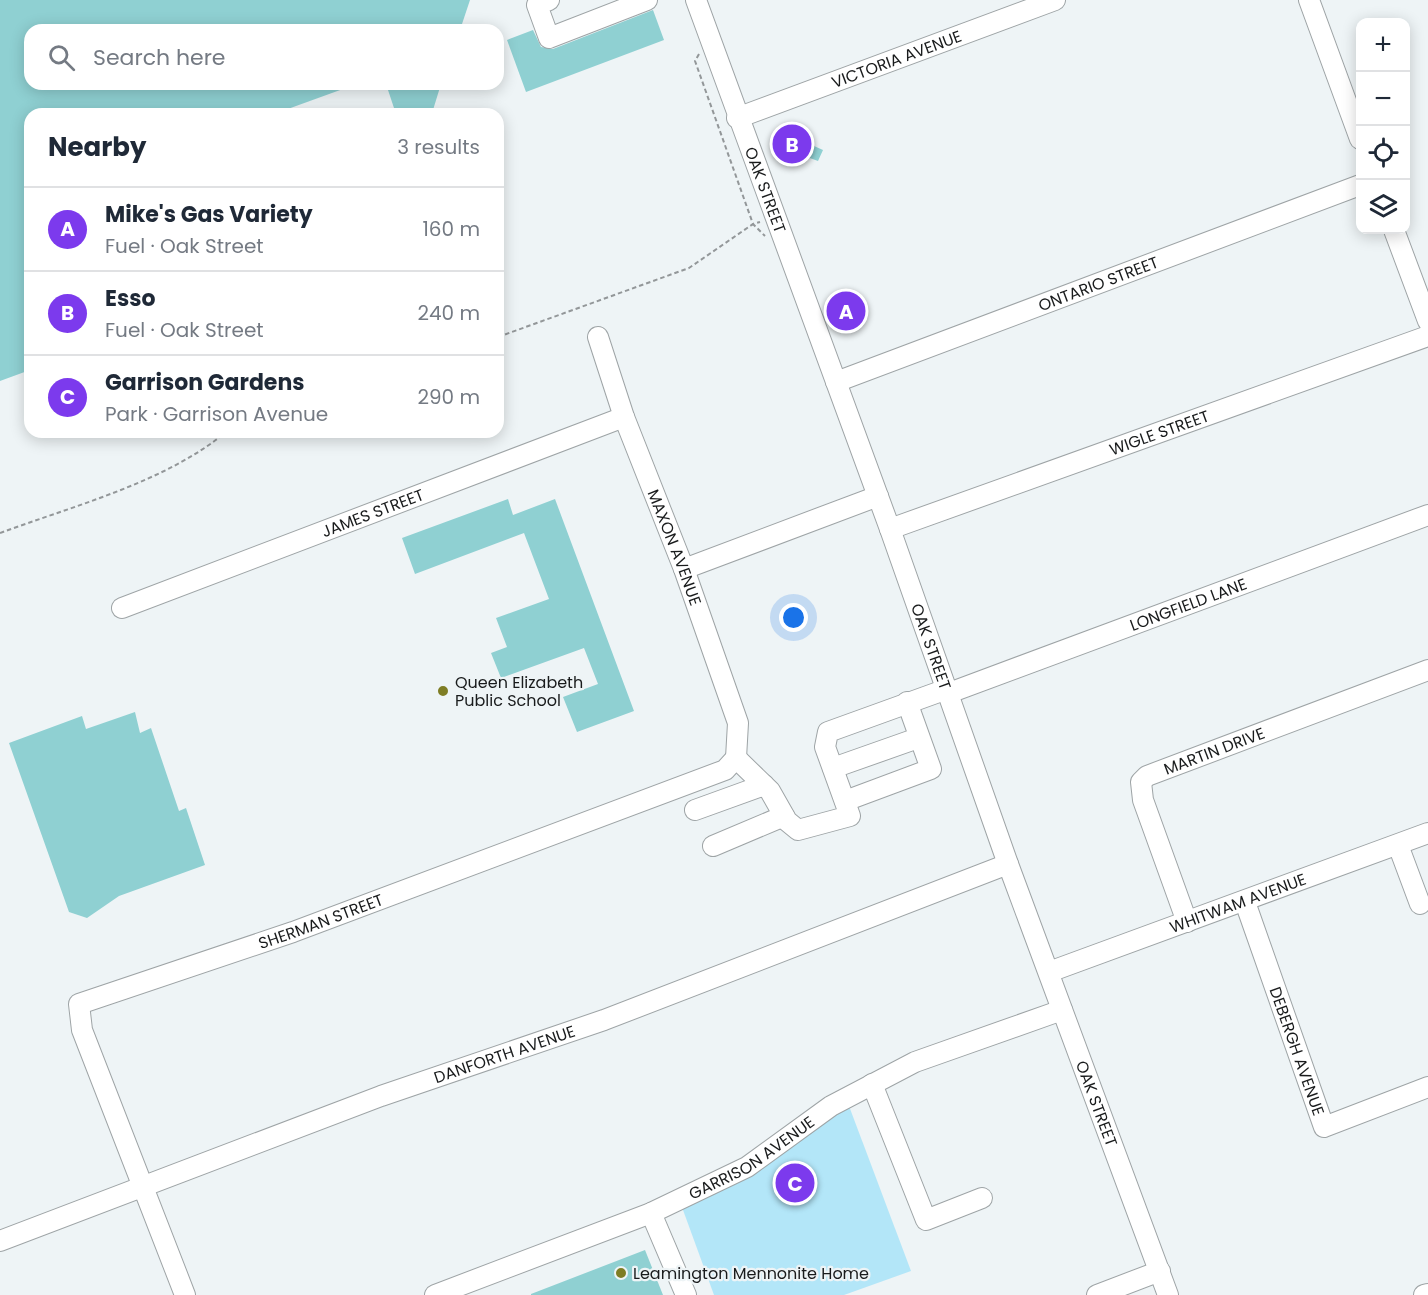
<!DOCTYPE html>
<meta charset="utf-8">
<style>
:root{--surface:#fff;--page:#f6f6f7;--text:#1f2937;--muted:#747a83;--line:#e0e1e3;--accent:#7c3aed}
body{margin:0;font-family:Poppins,sans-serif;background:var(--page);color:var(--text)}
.controls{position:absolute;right:18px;top:18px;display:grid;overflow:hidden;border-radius:12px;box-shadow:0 3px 15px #0003}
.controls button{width:54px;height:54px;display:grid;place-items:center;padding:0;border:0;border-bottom:2px solid var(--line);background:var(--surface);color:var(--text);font:30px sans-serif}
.you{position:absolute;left:794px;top:618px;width:21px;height:21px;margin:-15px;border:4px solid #fff;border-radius:50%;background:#1a73e8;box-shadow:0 0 0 9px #1a73e833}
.badge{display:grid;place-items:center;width:39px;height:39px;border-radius:50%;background:var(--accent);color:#fff;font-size:20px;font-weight:700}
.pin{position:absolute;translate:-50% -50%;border:3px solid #fff;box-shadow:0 2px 6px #0006}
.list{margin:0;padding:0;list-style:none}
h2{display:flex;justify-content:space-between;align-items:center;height:78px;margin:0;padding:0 24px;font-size:26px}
h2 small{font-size:20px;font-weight:400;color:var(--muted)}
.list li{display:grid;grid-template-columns:39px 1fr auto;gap:18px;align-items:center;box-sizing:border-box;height:84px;padding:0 24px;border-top:2px solid var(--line)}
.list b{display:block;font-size:22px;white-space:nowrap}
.list p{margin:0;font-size:20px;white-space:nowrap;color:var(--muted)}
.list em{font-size:20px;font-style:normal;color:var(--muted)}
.icon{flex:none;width:33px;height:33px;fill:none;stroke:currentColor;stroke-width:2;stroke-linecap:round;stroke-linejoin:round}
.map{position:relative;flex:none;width:1428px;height:1295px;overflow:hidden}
.search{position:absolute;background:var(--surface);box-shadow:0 3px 15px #0003;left:24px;top:24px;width:480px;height:66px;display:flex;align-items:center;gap:15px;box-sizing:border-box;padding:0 21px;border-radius:18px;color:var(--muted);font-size:22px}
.panel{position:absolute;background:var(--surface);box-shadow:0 3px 15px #0003;left:24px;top:108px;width:480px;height:330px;border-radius:18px}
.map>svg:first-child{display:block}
.green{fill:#b3e6f8}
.building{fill:#8fd0d2}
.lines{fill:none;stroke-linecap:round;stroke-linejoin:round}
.minor-casing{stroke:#9ea4a6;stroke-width:22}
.path{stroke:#939799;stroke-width:2;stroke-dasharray:4.5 3;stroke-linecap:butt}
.minor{stroke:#fff;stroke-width:20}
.poi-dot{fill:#7e7d24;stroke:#eef4f6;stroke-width:2}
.labels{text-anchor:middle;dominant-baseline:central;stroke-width:4.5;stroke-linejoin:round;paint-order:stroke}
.street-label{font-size:16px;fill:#191b1c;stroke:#eef4f6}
.poi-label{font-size:16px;fill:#191b1c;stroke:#eef4f6;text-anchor:start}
</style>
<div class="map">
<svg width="1428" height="1295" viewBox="0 0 1428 1295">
<rect width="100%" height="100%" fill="#eef4f6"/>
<path class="green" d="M846 1098 911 1271 844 1295H714L679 1199Z"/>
<path class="building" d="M0 0H470L460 30H30V84L354 85 274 114H30V370L0 381Z
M653 10 664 40 526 92 507 40 533 30 541 47 553 49Z
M386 84H441L433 110 422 114H396Z
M782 127 807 138 805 142 823 150 818 161 774 145Z
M847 291 861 325 844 331 830 297Z
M508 499 513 515 555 499 634 711 577 732 563 697 598 684 584 648 501 678 491 653 507 647 496 618 549 599 524 533 415 574 402 538Z
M135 712 140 733 151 728 179 811 186 808 205 865 119 896 87 918 69 912 9 743 82 716 86 729Z
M645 1250 663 1295H531V1294Z"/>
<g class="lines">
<defs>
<g id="minor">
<path d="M549 0 537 5 549 38 647 0"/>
<path id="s1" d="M696 0 890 529 1008 864 1168 1295"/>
<path d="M1309 0 1360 139"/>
<path id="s2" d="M737 118 1055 0"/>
<path d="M1394 230 1428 321"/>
<path id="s3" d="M598 337 624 417 684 569 738 723 736 758"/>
<path id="s4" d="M836 382 1360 185"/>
<path id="s5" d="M890 529 1428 336"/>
<path d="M684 569 878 496"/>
<path id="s6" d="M122 608 624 417"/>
<path id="s7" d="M949 693 1428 515"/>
<path d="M736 758 770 791 787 821 798 830 850 816 825 747 828 732 947 689"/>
<path d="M833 768 918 738"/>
<path d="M845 801 931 769 907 702"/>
<path d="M695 810 764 785"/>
<path d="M1398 845 1420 904"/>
<path d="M713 846 784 816"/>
<path id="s8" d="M1245 902 1324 1127 1428 1087"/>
<path id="s9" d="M1187 922 1143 800 1141 782 1147 776 1428 670"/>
<path id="s10" d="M1049 972 1428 833"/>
<path d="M872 1084 926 1220 982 1198"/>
<path d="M651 1213 686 1295"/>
<path id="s11" d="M0 1241 381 1096 604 1020 1008 864"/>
<path id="s12" d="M185 1295 82 1030 79 1004 293 932 725 770 736 758"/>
<path id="s13" d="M435 1295 651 1213 747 1167 831 1106 915 1062 1062 1010"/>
<path d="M1097 1295 1160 1271"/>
<path d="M1424 1295 1428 1294"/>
</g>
</defs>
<use href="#minor" class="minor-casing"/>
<path class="path" d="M699 54 695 61 753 224 765 236
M498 337 689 268 753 224 760 222
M0 533C73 506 166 482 226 432"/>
<use href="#minor" class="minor"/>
</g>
<g class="poi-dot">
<circle cx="443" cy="691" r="6"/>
<circle cx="621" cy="1273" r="6"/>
</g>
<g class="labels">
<g class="street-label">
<text stroke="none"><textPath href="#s2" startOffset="170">VICTORIA AVENUE</textPath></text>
<text stroke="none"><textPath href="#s1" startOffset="202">OAK STREET</textPath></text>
<text stroke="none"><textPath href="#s4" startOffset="280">ONTARIO STREET</textPath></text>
<text stroke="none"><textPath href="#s5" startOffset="286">WIGLE STREET</textPath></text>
<text stroke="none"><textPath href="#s6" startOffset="268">JAMES STREET</textPath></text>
<text stroke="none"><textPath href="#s3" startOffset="224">MAXON AVENUE</textPath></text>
<text stroke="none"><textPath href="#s7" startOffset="255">LONGFIELD LANE</textPath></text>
<text stroke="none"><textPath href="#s1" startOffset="688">OAK STREET</textPath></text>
<text stroke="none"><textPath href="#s9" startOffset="228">MARTIN DRIVE</textPath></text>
<text stroke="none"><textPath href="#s10" startOffset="201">WHITWAM AVENUE</textPath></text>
<text stroke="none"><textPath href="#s12" startOffset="566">SHERMAN STREET</textPath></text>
<text stroke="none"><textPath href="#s8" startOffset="158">DEBERGH AVENUE</textPath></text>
<text stroke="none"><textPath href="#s11" startOffset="538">DANFORTH AVENUE</textPath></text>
<text stroke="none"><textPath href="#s1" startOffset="1174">OAK STREET</textPath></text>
<text stroke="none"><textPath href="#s13" startOffset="346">GARRISON AVENUE</textPath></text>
</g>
<g class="poi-label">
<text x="455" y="682">Queen Elizabeth<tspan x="455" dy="18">Public School</tspan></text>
<text x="633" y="1273">Leamington Mennonite Home</text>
</g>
</g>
</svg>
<div class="controls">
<button>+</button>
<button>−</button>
<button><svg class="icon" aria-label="locate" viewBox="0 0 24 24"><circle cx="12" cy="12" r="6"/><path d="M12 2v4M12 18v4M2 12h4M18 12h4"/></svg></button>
<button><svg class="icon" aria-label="layers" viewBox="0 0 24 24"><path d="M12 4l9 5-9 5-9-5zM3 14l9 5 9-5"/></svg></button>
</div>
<div class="you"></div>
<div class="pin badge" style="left:846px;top:311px">A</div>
<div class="pin badge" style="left:792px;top:144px">B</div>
<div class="pin badge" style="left:795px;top:1183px">C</div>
<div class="search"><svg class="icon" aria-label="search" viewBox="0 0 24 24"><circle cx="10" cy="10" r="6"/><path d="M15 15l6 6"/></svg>Search here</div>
<section class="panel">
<h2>Nearby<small>3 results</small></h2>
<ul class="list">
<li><span class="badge">A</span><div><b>Mike's Gas Variety</b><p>Fuel · Oak Street</p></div><em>160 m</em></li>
<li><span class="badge">B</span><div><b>Esso</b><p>Fuel · Oak Street</p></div><em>240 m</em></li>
<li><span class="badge">C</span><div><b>Garrison Gardens</b><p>Park · Garrison Avenue</p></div><em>290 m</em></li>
</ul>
</section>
</div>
